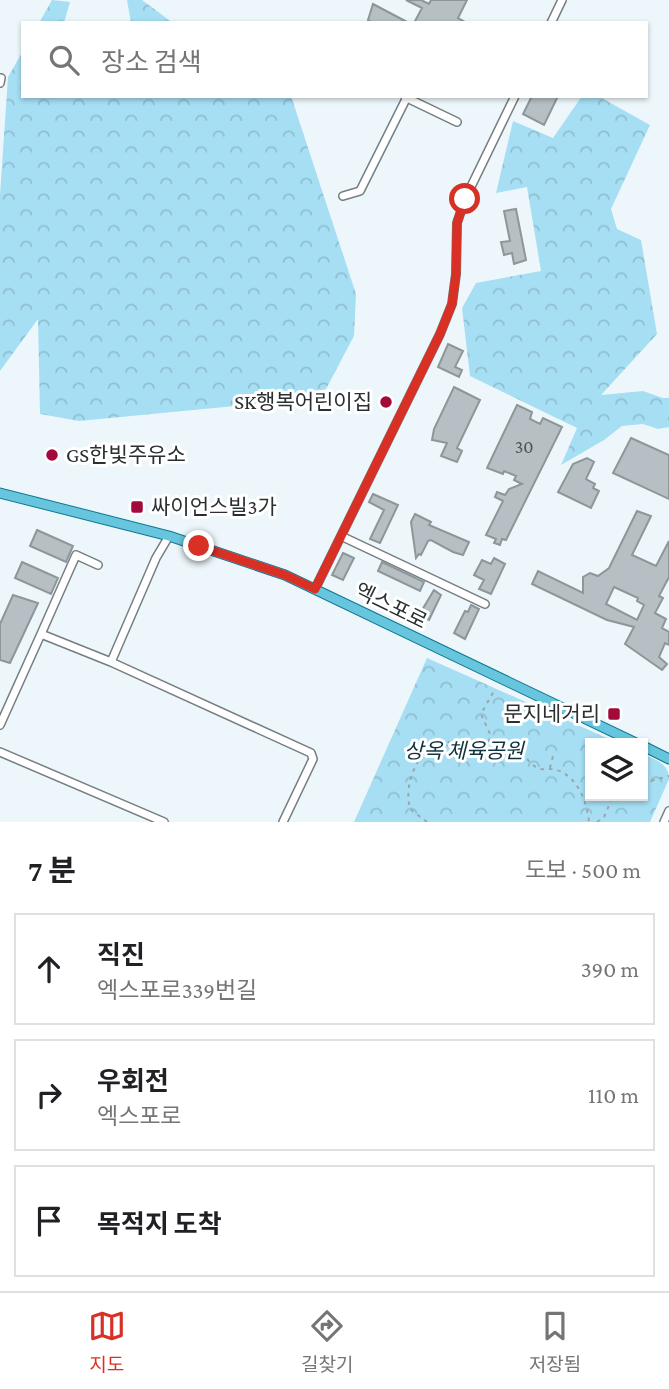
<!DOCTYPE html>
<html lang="ko">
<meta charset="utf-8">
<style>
:root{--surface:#fff;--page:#f6f6f6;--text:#202124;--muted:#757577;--line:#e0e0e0;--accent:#d93025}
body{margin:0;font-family:"Crimson Pro","Noto Sans KR",serif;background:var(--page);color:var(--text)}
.controls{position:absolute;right:21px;bottom:21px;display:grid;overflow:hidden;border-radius:0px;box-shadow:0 2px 5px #0004}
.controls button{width:63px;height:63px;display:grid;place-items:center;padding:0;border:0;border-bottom:2px solid var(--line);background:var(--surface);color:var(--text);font:35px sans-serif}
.stop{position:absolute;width:21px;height:21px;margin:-16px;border:5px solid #d93025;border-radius:50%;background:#fff}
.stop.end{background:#d93025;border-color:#fff;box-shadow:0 2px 7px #0008}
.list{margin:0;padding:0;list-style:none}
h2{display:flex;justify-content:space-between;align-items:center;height:91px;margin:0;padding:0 28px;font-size:30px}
h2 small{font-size:23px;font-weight:400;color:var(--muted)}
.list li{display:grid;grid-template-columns:46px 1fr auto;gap:21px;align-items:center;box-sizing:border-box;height:112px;margin:0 14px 14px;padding:0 14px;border:2px solid var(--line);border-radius:0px}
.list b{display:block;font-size:26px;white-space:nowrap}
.list p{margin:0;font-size:23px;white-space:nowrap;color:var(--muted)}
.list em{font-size:23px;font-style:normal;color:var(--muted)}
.icon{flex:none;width:38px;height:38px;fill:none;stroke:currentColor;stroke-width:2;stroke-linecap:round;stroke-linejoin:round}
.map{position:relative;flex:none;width:669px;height:822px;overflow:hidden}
.search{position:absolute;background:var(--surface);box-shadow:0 2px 5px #0004;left:21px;right:21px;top:21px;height:77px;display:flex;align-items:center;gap:18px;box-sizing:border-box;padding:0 24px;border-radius:0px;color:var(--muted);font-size:26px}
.sheet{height:469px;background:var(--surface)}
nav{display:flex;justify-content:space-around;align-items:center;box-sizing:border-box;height:98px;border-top:2px solid var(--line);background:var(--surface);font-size:19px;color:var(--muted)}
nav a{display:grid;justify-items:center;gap:4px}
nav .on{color:var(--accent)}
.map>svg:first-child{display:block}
.forest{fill:url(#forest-crowns)}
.building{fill:#b6bfc3;stroke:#8d9699;stroke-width:2;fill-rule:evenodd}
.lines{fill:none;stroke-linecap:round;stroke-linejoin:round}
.minor-casing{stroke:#757e81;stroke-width:10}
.major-casing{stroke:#107892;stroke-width:11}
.path{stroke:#9ea5a8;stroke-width:2;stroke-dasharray:3.5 5;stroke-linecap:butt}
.minor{stroke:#fff;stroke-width:7}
.major{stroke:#67c6dd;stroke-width:9}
.route{stroke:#d93025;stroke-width:9}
.poi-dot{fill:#a4093b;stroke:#fff;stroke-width:2.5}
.labels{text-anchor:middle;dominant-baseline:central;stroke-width:6;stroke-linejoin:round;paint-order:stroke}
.number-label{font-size:18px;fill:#4e5355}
.poi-label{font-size:21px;fill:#2b2f30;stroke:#fff;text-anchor:end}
.street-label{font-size:21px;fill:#2b2f30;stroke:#fff}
.park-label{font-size:21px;font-style:italic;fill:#10333f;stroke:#fff}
</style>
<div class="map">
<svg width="669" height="822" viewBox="0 0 669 822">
<defs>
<pattern id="forest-crowns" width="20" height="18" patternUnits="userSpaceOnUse" patternTransform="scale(1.75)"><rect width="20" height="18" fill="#a6def3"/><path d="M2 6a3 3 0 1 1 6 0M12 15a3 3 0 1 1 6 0" fill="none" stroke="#8fbfd1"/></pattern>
</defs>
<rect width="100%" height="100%" fill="#edf7fb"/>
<path class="forest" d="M52 0 70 2 64 23H39Z
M127 0H142L173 23H131Z
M23 51V96H291L356 294 354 336 326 389 276 402 79 421 40 414 38 319 0 371V195L8 77Z
M582 96H598L650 125 611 209 617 229 641 240 657 334 601 395 643 391 663 398H669V427L658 429 643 424 622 426 604 440 561 465 577 428 470 376 462 308 476 283 541 271 527 187 496 193 513 121 553 138Z
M427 658 618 743H590V796H643V754C655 760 669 763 669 779L650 822H354Z"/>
<path class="building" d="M406 0H421L429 4 431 0H467L458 18 467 23H414L422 8Z
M373 4 409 23H373L368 20Z
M532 96H558L544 125 523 114Z
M516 209 526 260 514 264 512 253 504 255 501 242 510 241 504 211Z
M448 344 463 351 455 367 462 370 459 377 438 367Z
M454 387 480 400 457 448 462 451 457 462 441 456 447 443 432 440 434 429Z
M517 405 532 412 530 419 540 424 543 418 562 427 506 540 502 539 500 545 494 543 496 539 486 535 503 501 495 497 497 492 505 495 509 489 522 484 514 480 516 476 504 471 503 474 487 468Z
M631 438 669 455V499L613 473Z
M587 458 594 462 586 479 595 484 593 488 599 491 591 508 558 492 573 464Z
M373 494 398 505 380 543 370 539 384 510 369 502Z
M637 511 651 516 632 555 656 566 669 541V577L659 596 663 598 655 613 666 619 662 628 669 632V645L665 643 659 657 667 664 662 670 625 644 634 627 607 620 532 584 538 571 583 593V577L590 573 598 576 609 568ZM614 587 638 598 637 601 644 605 637 620 606 604Z
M415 514 431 522 429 525 469 542 463 555 453 552 431 540 428 541 421 555 419 554 416 558 411 522Z
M37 530 73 546 66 562 30 546Z
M343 553 354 558 343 580 332 575Z
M494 558 505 564 491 594 479 589 484 580 474 575 482 560 491 564Z
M22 562 58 578 51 594 15 578Z
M382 562 424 582 420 591 378 571Z
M434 590 441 595 429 620 422 617V610Z
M13 595 38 603 10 663 0 660V624Z
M471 605 479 609 465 639 454 633 465 611 468 612Z"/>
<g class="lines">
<defs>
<path id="minor" d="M551 23 562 0
M0 83 1 78
M405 97 457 122
M343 196 360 191 407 97
M341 536 485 604
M98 565 76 555 41 634 111 662 156 558 169 536
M315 589 440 334 452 304 456 274 457 223 465 199 515 96
M111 662 311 753 313 759 283 822
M0 725 41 634
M0 752 164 822
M664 822 669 811"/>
<path id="major" d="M0 493 169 536 285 575 636 743
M643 746 669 759"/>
</defs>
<use href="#minor" class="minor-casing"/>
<use href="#major" class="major-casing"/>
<path class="path" d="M489 742 490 734 481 714 495 689
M550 768 553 756
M643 783 669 776
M427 822 410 809C404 783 415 764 430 743 450 742 500 739 517 748 526 753 528 766 541 769 546 770 551 768 557 770 578 777 587 802 589 822
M597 822 604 817 613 796"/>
<use href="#minor" class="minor"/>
<use href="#major" class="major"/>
</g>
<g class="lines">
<path class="route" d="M199 546 285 575 315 589 440 334 452 304 456 274 457 223 465 199"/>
</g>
<g class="poi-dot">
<circle cx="386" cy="402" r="7"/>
<circle cx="52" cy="455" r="7"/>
<rect x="130" y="500" width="14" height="14" rx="3.5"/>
<rect x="607" y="707" width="14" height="14" rx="3.5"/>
</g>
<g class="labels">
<g class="number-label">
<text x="524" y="447">30</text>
</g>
<g class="poi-label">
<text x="372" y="402">SK행복어린이집</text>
<text x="66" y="455" text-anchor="start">GS한빛주유소</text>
<text x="151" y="507" text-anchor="start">싸이언스빌3가</text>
<text x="600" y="714">문지네거리</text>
</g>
<g class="street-label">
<text transform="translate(391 606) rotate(26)">엑스포로</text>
</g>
<g class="park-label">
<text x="464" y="751">상옥 체육공원</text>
</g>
</g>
</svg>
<div class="controls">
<button><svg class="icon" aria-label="layers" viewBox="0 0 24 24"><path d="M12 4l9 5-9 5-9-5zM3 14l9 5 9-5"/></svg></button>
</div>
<div class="stop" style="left:465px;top:199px"></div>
<div class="stop end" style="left:199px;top:546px"></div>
<div class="search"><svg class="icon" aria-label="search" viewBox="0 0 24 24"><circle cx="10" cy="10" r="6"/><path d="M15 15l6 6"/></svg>장소 검색</div>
</div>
<section class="sheet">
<h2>7 분<small>도보 · 500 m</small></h2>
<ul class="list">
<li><svg class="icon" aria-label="ahead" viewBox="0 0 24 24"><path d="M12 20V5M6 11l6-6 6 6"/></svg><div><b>직진</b><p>엑스포로339번길</p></div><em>390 m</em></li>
<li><svg class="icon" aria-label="right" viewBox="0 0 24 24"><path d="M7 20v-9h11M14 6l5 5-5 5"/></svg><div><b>우회전</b><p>엑스포로</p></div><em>110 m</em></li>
<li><svg class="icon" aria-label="arrive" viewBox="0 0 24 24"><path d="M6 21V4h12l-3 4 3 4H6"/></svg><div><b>목적지 도착</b></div></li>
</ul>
</section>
<nav>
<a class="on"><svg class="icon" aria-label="map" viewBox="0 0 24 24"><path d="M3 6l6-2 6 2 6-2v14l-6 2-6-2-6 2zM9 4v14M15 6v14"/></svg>지도</a>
<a><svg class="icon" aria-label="directions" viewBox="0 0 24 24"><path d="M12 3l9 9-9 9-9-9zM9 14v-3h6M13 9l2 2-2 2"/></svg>길찾기</a>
<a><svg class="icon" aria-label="saved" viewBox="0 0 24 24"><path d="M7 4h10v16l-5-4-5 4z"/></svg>저장됨</a>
</nav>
